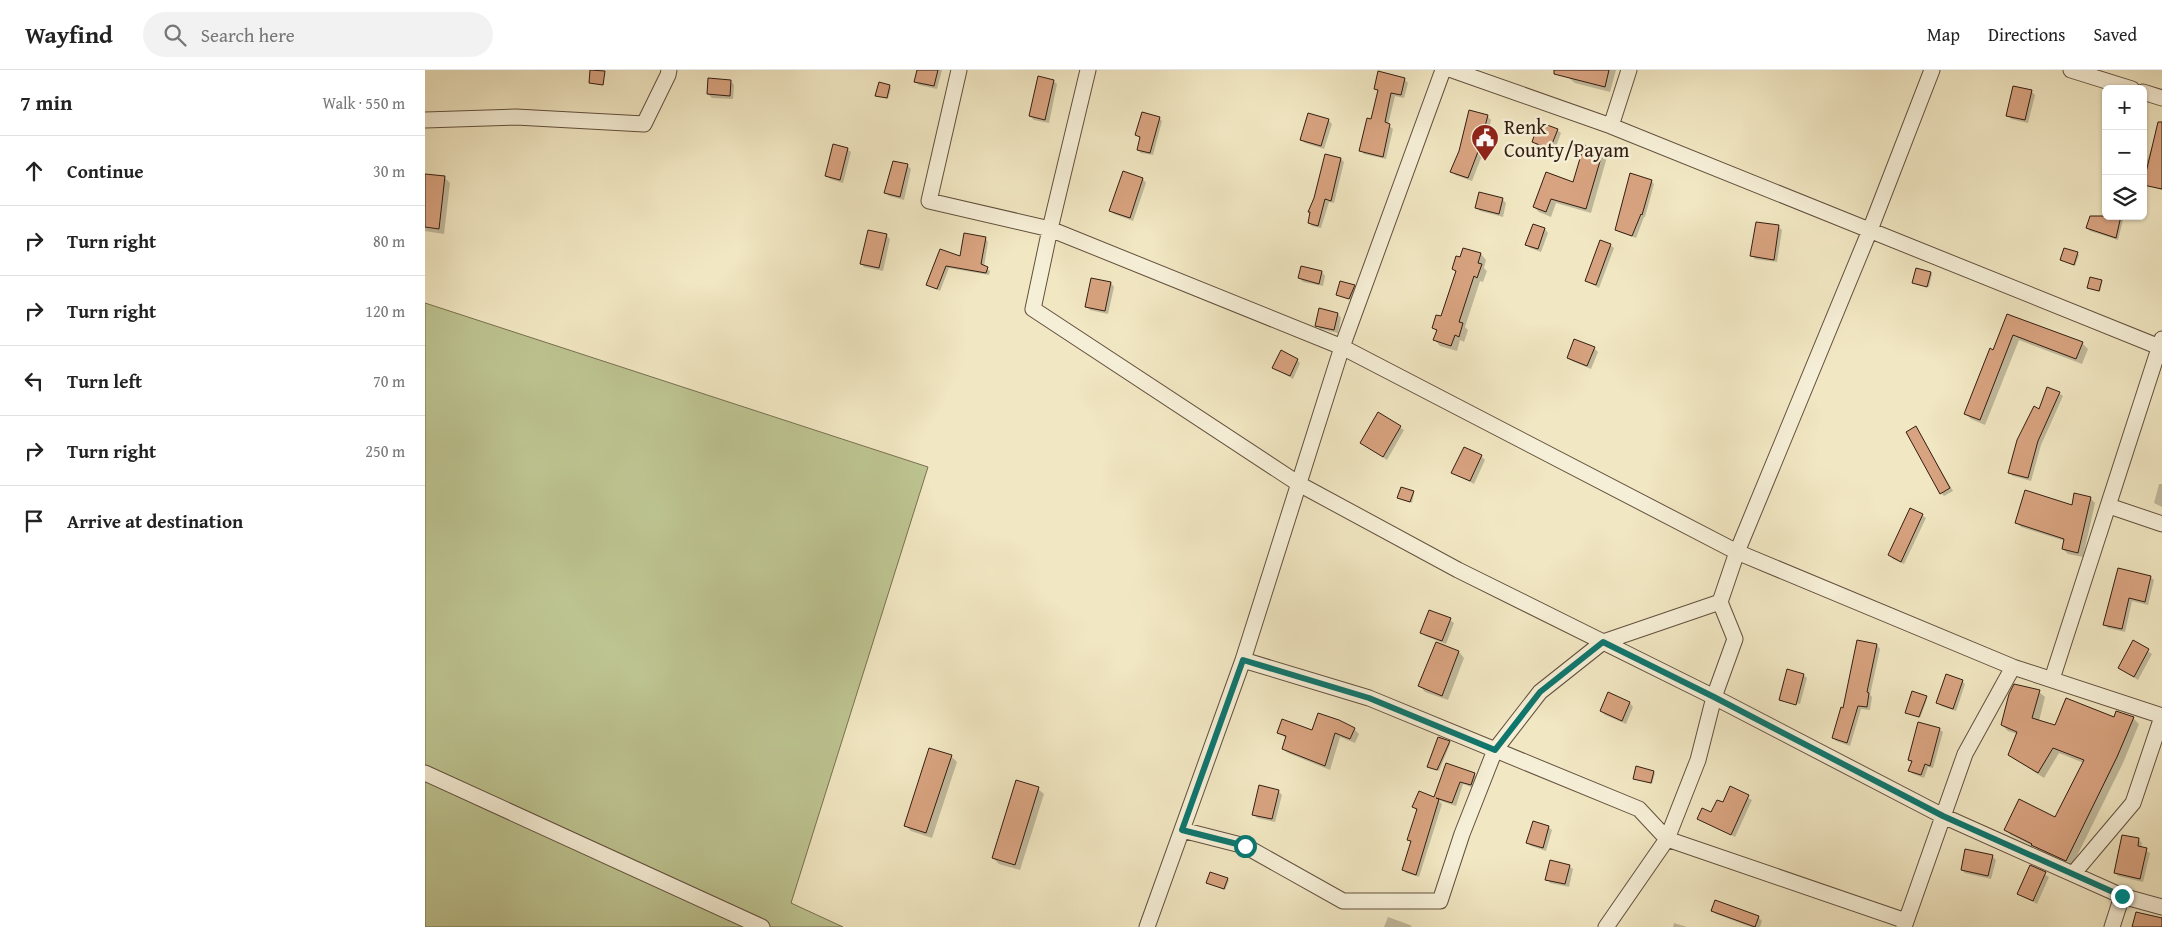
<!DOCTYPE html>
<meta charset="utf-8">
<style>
:root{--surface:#fff;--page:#f2f2f2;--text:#222;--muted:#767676;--line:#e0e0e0}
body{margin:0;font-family:"Gentium Book Plus",serif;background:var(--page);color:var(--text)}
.controls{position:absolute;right:15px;top:15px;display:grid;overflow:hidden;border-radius:8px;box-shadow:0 1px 4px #0004}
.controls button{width:45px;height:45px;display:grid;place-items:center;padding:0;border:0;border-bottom:1px solid var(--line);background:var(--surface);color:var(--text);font:25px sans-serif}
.stop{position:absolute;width:15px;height:15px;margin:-11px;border:4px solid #0f766e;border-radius:50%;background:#fff}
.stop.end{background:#0f766e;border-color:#fff;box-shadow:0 1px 5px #0008}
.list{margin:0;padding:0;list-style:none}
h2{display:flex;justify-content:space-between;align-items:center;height:65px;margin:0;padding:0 20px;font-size:21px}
h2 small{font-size:16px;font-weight:400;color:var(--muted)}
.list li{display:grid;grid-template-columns:32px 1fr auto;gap:15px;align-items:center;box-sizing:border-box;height:70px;padding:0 20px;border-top:1px solid var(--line)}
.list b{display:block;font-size:19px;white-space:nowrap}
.list em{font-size:16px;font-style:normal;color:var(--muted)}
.icon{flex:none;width:28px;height:28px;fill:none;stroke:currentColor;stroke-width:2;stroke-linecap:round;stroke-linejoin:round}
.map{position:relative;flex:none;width:1737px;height:857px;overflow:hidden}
header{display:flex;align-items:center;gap:30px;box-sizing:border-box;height:70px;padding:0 25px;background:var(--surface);border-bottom:1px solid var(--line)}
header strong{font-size:24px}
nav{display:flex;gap:28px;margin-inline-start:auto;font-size:18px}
.search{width:350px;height:45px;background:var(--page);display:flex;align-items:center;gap:12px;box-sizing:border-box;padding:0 18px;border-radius:28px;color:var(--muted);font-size:19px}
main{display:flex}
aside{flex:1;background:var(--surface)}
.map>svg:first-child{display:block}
.green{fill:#bdc491;stroke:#787051}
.shadow{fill:#0003}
.building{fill:#d8a380;stroke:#321d11}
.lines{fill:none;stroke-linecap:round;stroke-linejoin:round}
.street-casing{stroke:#62503d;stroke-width:17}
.street{stroke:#f6efd7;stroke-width:15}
.route{stroke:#0f766e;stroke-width:6}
.labels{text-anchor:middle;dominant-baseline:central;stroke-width:5;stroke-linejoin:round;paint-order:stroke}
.poi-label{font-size:20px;fill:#321d11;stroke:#f6efd7;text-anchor:start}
</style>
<header>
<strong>Wayfind</strong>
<div class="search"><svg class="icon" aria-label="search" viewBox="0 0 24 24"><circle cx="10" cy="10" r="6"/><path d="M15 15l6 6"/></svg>Search here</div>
<nav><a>Map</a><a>Directions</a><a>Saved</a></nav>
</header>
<main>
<aside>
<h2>7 min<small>Walk · 550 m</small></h2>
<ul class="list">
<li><svg class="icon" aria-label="ahead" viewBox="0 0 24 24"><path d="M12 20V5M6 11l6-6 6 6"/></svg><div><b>Continue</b></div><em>30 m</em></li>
<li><svg class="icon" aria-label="right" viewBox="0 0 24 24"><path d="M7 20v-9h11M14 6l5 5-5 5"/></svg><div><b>Turn right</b></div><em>80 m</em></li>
<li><svg class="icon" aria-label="right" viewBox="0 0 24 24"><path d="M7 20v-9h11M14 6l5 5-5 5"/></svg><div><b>Turn right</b></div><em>120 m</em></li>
<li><svg class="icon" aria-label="left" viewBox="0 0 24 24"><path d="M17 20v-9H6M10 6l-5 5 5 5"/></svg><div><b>Turn left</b></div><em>70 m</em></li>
<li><svg class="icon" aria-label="right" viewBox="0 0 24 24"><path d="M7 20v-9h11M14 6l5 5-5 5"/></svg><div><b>Turn right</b></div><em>250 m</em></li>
<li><svg class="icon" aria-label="arrive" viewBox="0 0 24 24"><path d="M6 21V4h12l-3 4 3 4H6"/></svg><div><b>Arrive at destination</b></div></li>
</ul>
</aside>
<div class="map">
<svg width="1737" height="857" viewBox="0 0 1737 857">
<rect width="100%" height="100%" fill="#f1e7c2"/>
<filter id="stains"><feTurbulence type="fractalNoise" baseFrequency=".004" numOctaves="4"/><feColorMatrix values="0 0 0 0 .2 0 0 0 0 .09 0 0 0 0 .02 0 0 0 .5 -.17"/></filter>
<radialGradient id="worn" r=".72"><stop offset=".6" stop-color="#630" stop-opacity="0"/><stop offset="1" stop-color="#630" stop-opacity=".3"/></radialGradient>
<path class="green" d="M0 233 503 397 366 833 418 857H0Z"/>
<path class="shadow" d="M493 0H517L512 19 494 15 490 12Z
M1146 0H1191L1185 22 1150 13 1144 8Z
M179 2V15L165 13Z
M979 9 983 13 979 28 970 26 963 55 968 59 961 89 939 84 936 81 947 51 954 22 950 18Z
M306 11 309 15 308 29 287 28 283 24Z
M628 11 632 14 624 53 609 50 605 46Z
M464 16 466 18 463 29 452 25Z
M1606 21 1610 25 1603 53 1586 49 1582 45Z
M1062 46 1066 50 1058 83 1047 111 1030 105 1027 101Z
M734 48 737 51 728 85 716 83 713 80 716 68 711 65Z
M903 50 907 54 899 79 880 73 876 70Z
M1132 60 1136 63 1129 82 1112 75 1108 72Z
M1728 74 1737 77V120L1718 114 1720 104H1718V90L1722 91Z
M422 79 426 82 418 113 405 109 401 106Z
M1177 82 1182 87 1166 143 1131 133 1126 147 1114 142 1109 137 1149 114Z
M916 89 919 92 909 133 904 132 896 158 887 156 884 153Z
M469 92 483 96 486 99 479 130 464 126 461 123Z
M0 105 19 107 25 113 19 164 0 161Z
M718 109 721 113 708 151 689 144 686 141Z
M1226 111 1229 114 1220 147H1219L1211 168 1194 162 1191 159Z
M1077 129 1081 133 1078 147 1055 141 1051 138Z
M1684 146H1699L1693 170 1665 161 1662 158Z
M1354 157 1357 160 1352 192 1330 189 1327 185Z
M1120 159 1123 163 1116 182 1105 178 1102 175Z
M462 166 465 169 458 201 439 197 436 193Z
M560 168 563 172 559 197 565 201 564 205 524 198 515 221 503 215 516 180 536 188Z
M1185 175 1189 178 1174 218 1161 211Z
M1039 179 1056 184 1061 190 1059 198 1062 201 1058 212 1055 211 1040 257 1043 260 1039 272 1035 270 1032 281 1015 276 1010 270 1012 262 1009 258 1017 248 1031 202 1028 199 1036 189Z
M1652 183 1654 185 1650 196 1637 190Z
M897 202 900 206 898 216 878 212 874 208Z
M1505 203 1507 204 1504 217 1488 212Z
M1676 211 1677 212 1675 222 1664 218Z
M686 213 689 217 683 244 665 240 661 236Z
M929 216 930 218 926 230 912 224Z
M913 244 916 248 913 263 895 259 892 255Z
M1583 245 1657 273 1663 279 1657 294 1594 270 1560 355 1546 349 1541 344Z
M1169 278 1173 282 1166 299 1147 291 1143 287Z
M872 290 875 293 868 309 849 298Z
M1634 323 1638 326 1616 375 1606 411 1588 406 1584 403Z
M953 344 979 360 962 390 936 373Z
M1491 358 1528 421 1519 426 1516 423Z
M1056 386 1060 390 1049 414 1028 403Z
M1734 414H1737V437L1729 433Z
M988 422 989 424 987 433 974 428Z
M1665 428 1670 433 1658 487 1643 484 1638 479 1640 471 1596 457 1591 452 1648 437Z
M1497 445 1501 448 1479 494 1468 489 1464 485Z
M1694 500 1725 507 1729 510 1723 535 1707 531 1700 562 1683 558 1680 555Z
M1025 550 1029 553 1021 574 1000 566 997 562Z
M1708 572 1727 584 1713 610 1695 598Z
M1011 573 1034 582 1039 588 1023 630 1000 622 995 616Z
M1452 575 1455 579 1445 625 1447 627 1445 640 1436 639 1425 676 1411 671 1408 668 1419 639Z
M1378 605 1382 608 1375 634 1358 630V632L1355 630Z
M1537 611 1540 614 1531 641 1516 636 1513 632Z
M1614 622 1620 627 1614 651 1631 656 1708 648 1714 654 1698 693 1647 796 1614 781 1610 777 1586 765 1580 759 1631 749 1659 693 1634 683 1619 708 1591 690 1585 684 1592 664 1583 661 1577 655Z
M1184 624 1205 633 1208 637 1201 654 1180 645 1176 641Z
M1501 627 1502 629 1495 648 1482 643Z
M929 659 934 664 930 673 915 667 905 700 863 683 858 679 862 669 853 662Z
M1514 659 1518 662 1508 698 1503 697 1499 708 1488 704 1485 701 1487 693 1484 690Z
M1024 672 1025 674 1014 701 1005 698 1003 697Z
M526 686 532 692 507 768 486 761 480 755Z
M1021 695 1049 704 1052 707 1049 718 1038 714 1031 736 1013 730 1017 734 994 807 981 803 978 800 987 773 984 770 992 741 989 737 1010 729Z
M1228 702 1230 703 1227 714 1209 708Z
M1305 718 1327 730 1310 767 1274 748 1287 743 1298 734Z
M613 719 619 724 595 800 574 794 568 788Z
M853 721 857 725 850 752 832 748 828 744Z
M1123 757 1127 760 1121 781 1106 776 1102 773Z
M1714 770 1717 773 1716 778 1725 783 1718 812 1693 806 1690 802Z
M1567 786 1571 790 1566 809 1540 803 1537 800Z
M1144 796 1148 799 1144 817 1125 813 1122 809Z
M1606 797 1624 807 1612 834 1594 824Z
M802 809 804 810 800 820 783 813Z
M1288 841 1333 847 1337 851 1335 857H1326L1291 844Z
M963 847 985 855 987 857H959Z
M1249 853 1262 857H1248Z"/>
<path class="building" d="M165 0 180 1 178 15 164 13Z
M492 0H513L509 16 489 12Z
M1129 0H1184L1180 17 1129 4Z
M953 1 980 8 976 25 966 23 960 52 965 54 958 87 934 81 942 48 946 49 953 20 949 19Z
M613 6 629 10 620 50 604 46Z
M283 8 306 10 305 26 282 24Z
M454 12 465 15 462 28 450 26Z
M1588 16 1607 20 1600 50 1581 46Z
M1044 40 1063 45 1054 79 1043 108 1025 102 1034 81Z
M717 42 735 47 725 83 712 80 715 67 710 65Z
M883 43 904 49 896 76 875 70Z
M1114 52 1133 59 1125 79 1107 72Z
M1733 52H1737V119L1718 115Z
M408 74 423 78 415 110 400 106Z
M1159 75 1178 81 1161 139 1126 129 1121 142 1108 137 1121 102 1148 112Z
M900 84 916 88 906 131 900 129 893 156 883 153 885 142H883L889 128Z
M468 91 483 94 475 127 459 123Z
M698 101 718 108 705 148 684 141Z
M1205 103 1227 110 1217 145 1216 144 1207 166 1190 160Z
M0 104 20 106 14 159 0 157Z
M1054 122 1078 128 1074 144 1050 138Z
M1665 146H1696L1691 168 1661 158Z
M1331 152 1354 155 1349 190 1325 186Z
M1108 154 1120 158 1113 179 1100 175Z
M443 160 462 164 454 198 435 194Z
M539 163 561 167 556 194 563 197 561 203 521 196 512 219 501 215 515 179 535 186Z
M1175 170 1186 174 1171 215 1160 211Z
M1038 178 1056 183 1053 193 1057 194 1052 208 1049 206 1034 252 1038 253 1034 267 1030 265 1026 276 1008 270 1012 260 1007 258 1011 245 1016 246 1031 201 1027 199 1031 186 1035 187Z
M1639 178 1653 182 1649 195 1635 190Z
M876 196 897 201 894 214 873 208Z
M1491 198 1506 202 1502 217 1487 213Z
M1665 207 1677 210 1674 221 1662 218Z
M666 208 686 212 680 241 660 237Z
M915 211 930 215 924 229 911 225Z
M894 238 913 243 909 260 890 256Z
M1582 244 1658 272 1651 289 1588 265 1555 350 1539 344 1565 278 1568 280Z
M1149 269 1170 277 1162 296 1142 288Z
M856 280 873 289 865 306 847 298Z
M1622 317 1635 322 1613 371 1603 408 1583 403 1592 370 1609 336 1614 339Z
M953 342 976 356 958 387 935 373Z
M1491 356 1525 418 1515 424 1481 362Z
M1039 377 1057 385 1045 411 1026 403Z
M976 417 989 421 985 432 972 428Z
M1600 420 1647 435 1649 423 1666 427 1653 483 1637 479 1639 469 1590 453Z
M1485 438 1498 444 1476 492 1463 485Z
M1693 498 1726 506 1720 532 1704 528 1697 559 1678 555Z
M1004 540 1026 548 1017 571 995 563Z
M1432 570 1452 574 1442 622 1444 623 1442 637 1433 636 1422 673 1407 668 1416 637 1418 638Z
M1708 570 1724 579 1709 607 1693 598Z
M1011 572 1034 581 1017 626 993 616Z
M1362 599 1379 604 1371 635 1354 630Z
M1521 604 1538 610 1528 639 1511 633Z
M1589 614 1615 620 1607 648 1630 655 1641 628 1689 647 1691 641 1709 647 1692 687 1641 791 1606 775 1607 774 1579 760 1594 729 1630 747 1659 690 1628 678 1613 703 1583 685 1592 662 1576 655 1584 624Z
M1487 621 1502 626 1494 647 1480 643Z
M1183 622 1205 632 1197 651 1175 641Z
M893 643 914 650 930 658 925 669 910 663 900 696 857 679 861 666 852 663 857 649 887 660Z
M1493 652 1515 658 1505 696 1500 694 1496 705 1483 701 1487 691 1483 690Z
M1013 667 1025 671 1012 700 1002 697Z
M504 678 527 685 501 763 479 756Z
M1021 693 1050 703 1046 715 1035 712 1027 733 1011 728 1014 729 991 805 977 800 986 771 982 770 992 739 987 737 994 721 1009 727Z
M1211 696 1229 701 1226 713 1208 709Z
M591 710 614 717 590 795 567 788Z
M834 715 854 720 847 749 827 745Z
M1305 716 1324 725 1306 765 1272 749 1277 738 1286 742 1292 730 1298 732Z
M1108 751 1124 756 1118 778 1101 773Z
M1697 765 1714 768 1713 776 1722 778 1715 809 1689 803Z
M1540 779 1568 785 1563 806 1536 800Z
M1125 790 1145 795 1140 814 1120 810Z
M1605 795 1621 802 1608 831 1592 824Z
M785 802 803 808 799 819 781 813Z
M1290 830 1334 846 1330 857 1286 841Z
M1711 842 1737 848V857H1707Z"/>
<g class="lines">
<defs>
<path id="street" d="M534 0 504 131 625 159 917 277 1312 482 1588 597 1737 646
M663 0 625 159 608 239 874 414 1033 500 1289 627 1518 746 1697 826 1737 837
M1027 0 1186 56 1204 0
M1646 0 1707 19
M1718 22 1737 28
M0 50 91 47 219 54 243 5 244 0
M1186 56 1737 278
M1684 436 1737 454
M818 590 944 628 1214 739 1242 769 1481 851
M1627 609 1737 269
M0 703 337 857
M757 760 820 776 918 831H1015L1037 764 1070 680 1115 622 1178 572 1295 532 1312 482 1445 160 1507 0
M1648 804 1708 733 1737 647
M722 857 818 590 917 277 1018 0
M1181 857 1242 769 1273 690 1289 627 1310 569 1295 532
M1479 857 1540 684 1588 597
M1687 857 1697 826"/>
</defs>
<use href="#street" class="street-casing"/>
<use href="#street" class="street"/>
</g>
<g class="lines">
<path class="route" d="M820 776 757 760 818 590 944 628 1070 680 1115 622 1178 572 1289 627 1518 746 1697 826"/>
</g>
<defs>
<symbol id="civic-pin" viewBox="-11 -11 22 30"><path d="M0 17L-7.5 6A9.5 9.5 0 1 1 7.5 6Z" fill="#8f2418" stroke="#f6efd7"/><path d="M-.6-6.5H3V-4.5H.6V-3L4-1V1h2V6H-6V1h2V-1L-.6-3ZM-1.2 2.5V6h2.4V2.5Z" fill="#fff"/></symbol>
</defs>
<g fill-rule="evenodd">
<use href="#civic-pin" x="1044" y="52" width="32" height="43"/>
</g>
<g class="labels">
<g class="poi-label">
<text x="1079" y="56">Renk<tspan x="1079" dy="23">County/Payam</tspan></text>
</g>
</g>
<rect width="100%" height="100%" filter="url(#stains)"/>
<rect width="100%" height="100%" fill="url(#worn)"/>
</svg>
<div class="controls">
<button>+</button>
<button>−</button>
<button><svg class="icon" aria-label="layers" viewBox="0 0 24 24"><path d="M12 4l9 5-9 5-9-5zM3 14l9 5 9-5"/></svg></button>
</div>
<div class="stop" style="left:820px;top:776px"></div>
<div class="stop end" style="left:1697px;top:826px"></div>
</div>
</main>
